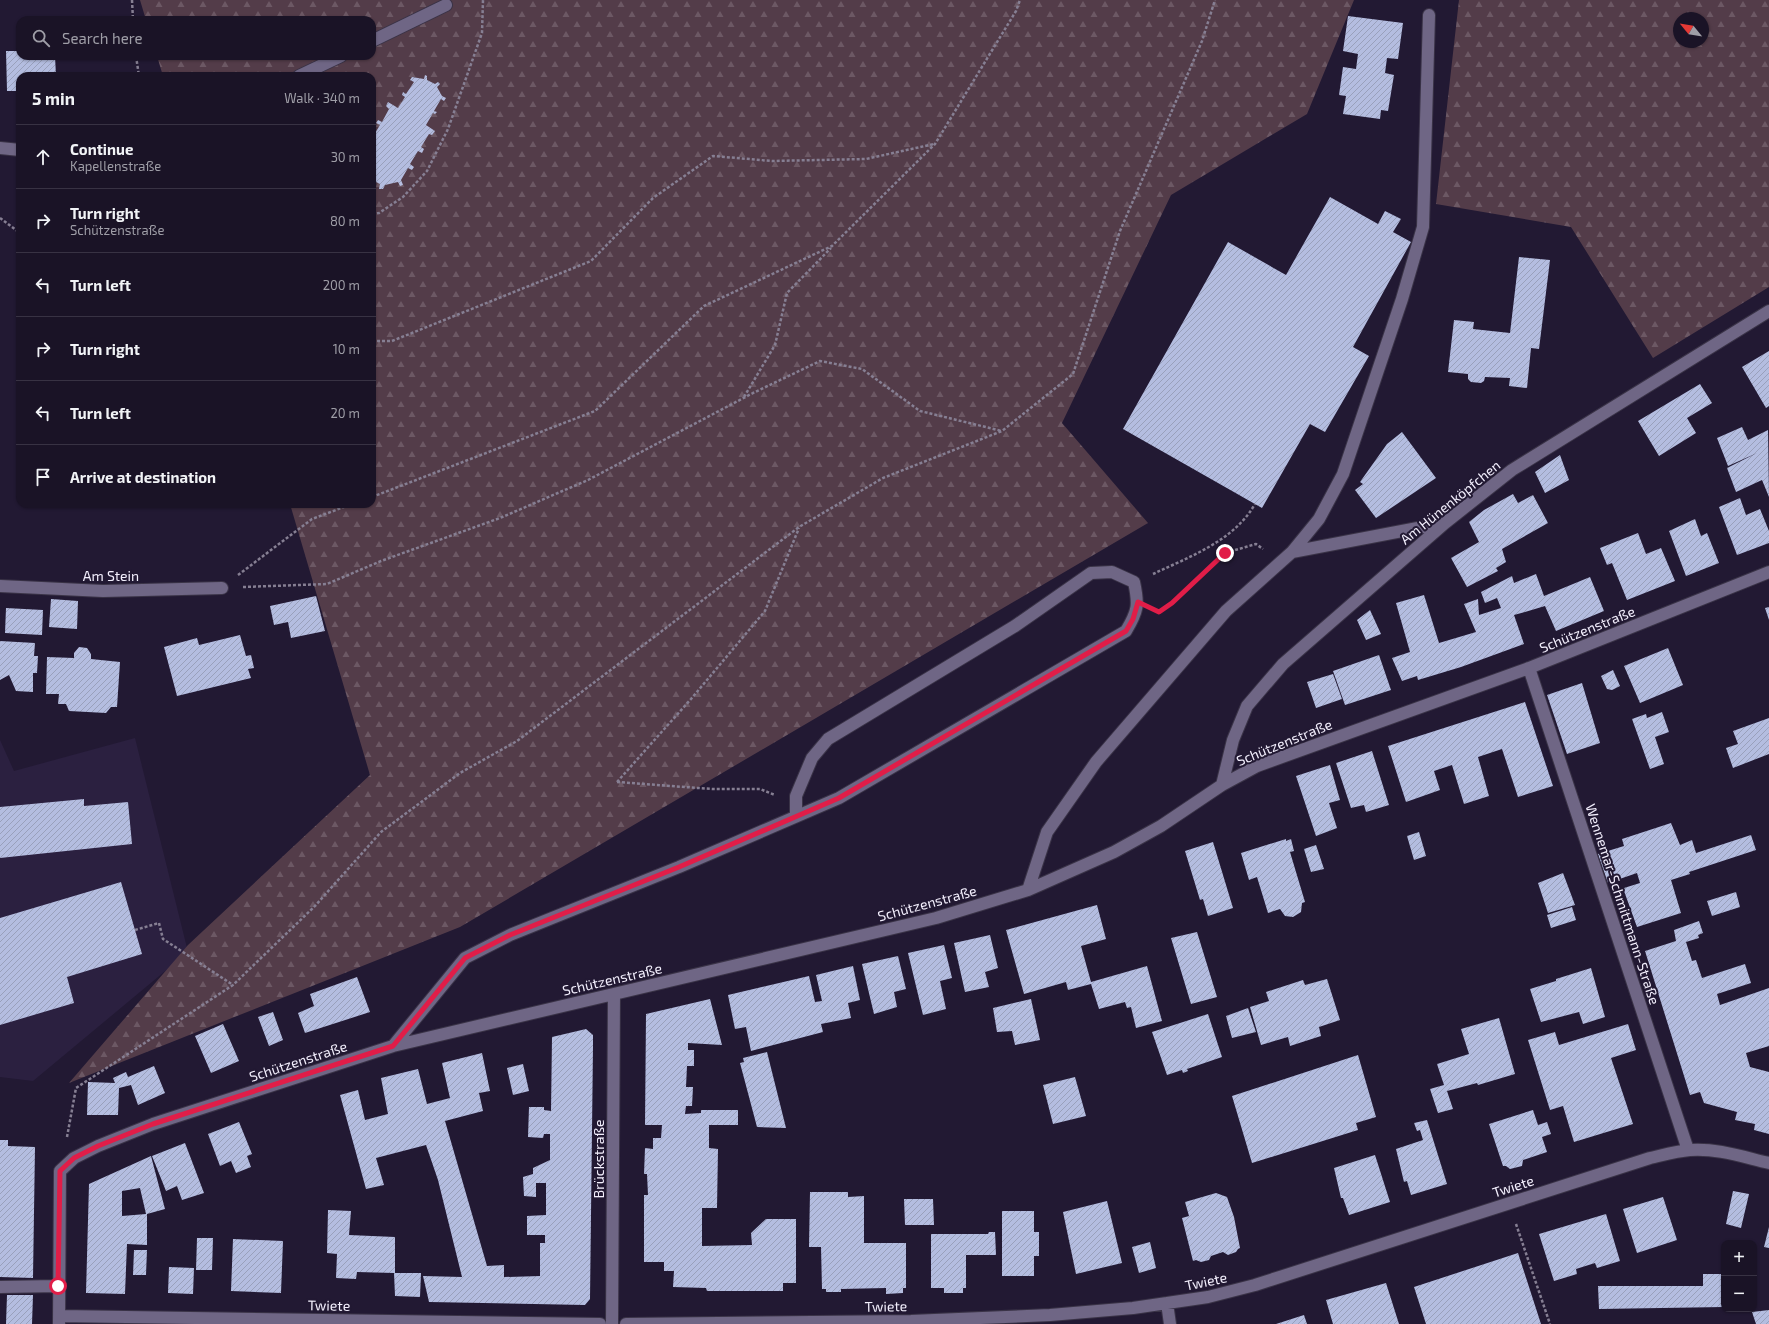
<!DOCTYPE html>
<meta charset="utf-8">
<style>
:root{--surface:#1a1326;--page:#272032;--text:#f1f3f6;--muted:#9f9ea7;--line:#383243}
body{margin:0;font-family:"Exo 2",sans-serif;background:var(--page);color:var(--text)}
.controls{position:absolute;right:12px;bottom:12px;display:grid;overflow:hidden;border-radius:8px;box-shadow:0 1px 3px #0004}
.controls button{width:36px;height:36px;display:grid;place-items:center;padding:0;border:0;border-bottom:1px solid var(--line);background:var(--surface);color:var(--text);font:20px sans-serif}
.compass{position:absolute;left:1673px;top:12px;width:36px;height:36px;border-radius:50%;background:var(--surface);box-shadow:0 1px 3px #0004;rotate:300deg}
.stop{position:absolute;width:12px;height:12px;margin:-9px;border:3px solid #e11d48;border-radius:50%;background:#fff}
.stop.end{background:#e11d48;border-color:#fff;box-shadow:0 1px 4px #0008}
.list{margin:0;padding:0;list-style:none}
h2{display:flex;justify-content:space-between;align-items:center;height:52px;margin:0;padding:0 16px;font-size:17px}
h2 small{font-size:13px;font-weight:400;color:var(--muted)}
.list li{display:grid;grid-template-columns:26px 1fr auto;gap:12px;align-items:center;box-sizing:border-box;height:64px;padding:0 16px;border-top:1px solid var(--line)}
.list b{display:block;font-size:15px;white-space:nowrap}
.list p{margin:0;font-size:13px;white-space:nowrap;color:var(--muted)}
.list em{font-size:13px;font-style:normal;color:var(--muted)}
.icon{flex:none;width:22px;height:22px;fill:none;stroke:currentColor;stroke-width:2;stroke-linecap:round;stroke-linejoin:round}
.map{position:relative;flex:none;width:1769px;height:1324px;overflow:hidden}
.search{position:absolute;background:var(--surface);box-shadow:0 1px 3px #0004;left:16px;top:16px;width:360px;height:44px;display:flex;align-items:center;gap:10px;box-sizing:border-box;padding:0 14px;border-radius:12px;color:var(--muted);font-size:15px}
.panel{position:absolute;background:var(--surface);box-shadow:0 1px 3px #0004;left:16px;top:72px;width:360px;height:436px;border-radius:12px}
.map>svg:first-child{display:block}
.built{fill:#2b2040}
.forest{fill:url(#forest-firs);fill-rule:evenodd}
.building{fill:url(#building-hatch);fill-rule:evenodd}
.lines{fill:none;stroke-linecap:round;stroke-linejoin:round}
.minor-casing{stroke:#3a3347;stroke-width:14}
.path{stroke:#867f93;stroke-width:2.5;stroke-dasharray:3 2;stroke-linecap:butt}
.minor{stroke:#6f6685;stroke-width:12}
.route{stroke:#e11d48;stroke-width:5}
.labels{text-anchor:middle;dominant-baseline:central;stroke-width:4;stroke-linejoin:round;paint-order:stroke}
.street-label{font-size:14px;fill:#f3effd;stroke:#221933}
</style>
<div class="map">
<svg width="1769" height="1324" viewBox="0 0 1769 1324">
<defs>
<pattern id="forest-firs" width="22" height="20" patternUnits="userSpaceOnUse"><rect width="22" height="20" fill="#533c49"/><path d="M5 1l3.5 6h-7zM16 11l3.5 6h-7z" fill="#6c5864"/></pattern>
<pattern id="building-hatch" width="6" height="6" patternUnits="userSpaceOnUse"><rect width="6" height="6" fill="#b4bde0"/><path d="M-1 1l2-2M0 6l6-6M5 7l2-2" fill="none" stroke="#99a0bb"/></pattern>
</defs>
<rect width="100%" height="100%" fill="#221933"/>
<path class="built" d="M135 738 188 952 33 1081 0 1077V740L14 771Z"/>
<path class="forest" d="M140 0H1354L1307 114 1171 195 1062 423 1148 523 460 927 69 1083 188 945 370 775 290 504H372V76H163L157 56H372V20H146Z
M1459 0H1769V287L1653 358 1571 227 1436 204ZM1679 18H1703V42H1679Z"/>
<path class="building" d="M1348 16 1403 23 1398 59 1387 58 1385 73 1394 75 1388 111 1381 110 1380 119 1343 114 1346 96 1339 95 1343 67 1356 69 1358 54 1343 51Z
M6 51H20V56H55L56 76H20V91H7Z
M425 75 427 76V80L435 84 438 82 440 84 437 87 442 96 446 98 444 101 441 99 434 111 437 112 435 114 433 113 426 125 435 131 432 135 429 134 421 147 424 149 422 153 418 151 410 164 414 167 412 170 408 168 401 180 403 185 400 186 398 182 385 185 383 189H379L380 184 372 180V138L380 125 376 123 378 120 382 122 389 109 386 106 388 102 398 108 405 97 402 95 403 92 406 94 414 82 410 80 412 77 424 79Z
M1330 197 1378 224 1385 211 1401 219 1393 232 1411 242 1353 347 1369 356 1325 432 1310 424 1262 508 1123 429 1228 242 1286 275Z
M1519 257 1550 260 1539 349 1531 348 1527 388 1509 386 1510 378 1485 377 1484 381 1481 383 1471 382 1468 379V374L1448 372 1454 320 1474 322 1473 329 1510 333Z
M1769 351V406L1766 408 1742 367Z
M1700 384 1712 403 1687 418 1696 433 1659 456 1638 421Z
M1742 427 1748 440 1768 430 1769 497 1762 480 1736 492 1727 468 1757 453 1728 466 1717 438Z
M1402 432 1436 478 1376 518 1355 490 1363 484 1360 482 1387 444Z
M1560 455 1569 480 1545 493 1535 472Z
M1513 494 1518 503 1533 495 1548 523 1502 549 1506 562 1496 568 1498 571 1467 587 1451 558 1479 542 1469 522 1484 510Z
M1740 498 1746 515 1760 509 1769 531V543L1737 555 1719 507Z
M1695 519 1701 536 1707 533 1719 563 1686 576 1669 531Z
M1638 533 1646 554 1661 548 1675 581 1627 600 1612 563 1607 565 1600 548Z
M1536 574 1544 596 1590 577 1604 611 1556 631 1545 606 1525 612 1514 615 1524 644 1461 667 1418 680 1417 676 1402 681 1392 658 1410 652 1396 603 1424 595 1439 643 1476 632 1464 604 1478 599 1479 615 1501 608 1497 598 1485 603 1481 592 1512 576 1514 583Z
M316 596 325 631 291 638 288 622 274 625 270 606Z
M51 599 78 601 77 629 49 627Z
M1769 607V620L1765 608Z
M6 608 43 610 42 635 5 633Z
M1370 610 1381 634 1366 640 1357 620Z
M240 635 246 656 251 655 254 668 248 669 251 678 177 696 164 647 197 638 199 645Z
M0 641 35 643 34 656H38L37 673H33V692L16 691 9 675 0 680Z
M79 647 87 648 91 654V659L120 662 117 707H111L106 713 69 711 66 704H58L59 694H46L47 657 74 658V653Z
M1668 648 1683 685 1640 703 1624 666Z
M1379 655 1391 690 1345 705 1333 671Z
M1613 670 1620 686 1612 690 1607 689 1601 676Z
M1333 674 1342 699 1316 708 1307 682Z
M1582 683 1600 743 1567 754 1547 695Z
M1525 702 1553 786 1518 797 1502 749 1478 757 1489 796 1464 804 1452 765 1434 771 1440 790 1406 802 1388 746Z
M1662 712 1669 732 1655 737 1664 764 1650 769 1632 719 1646 714 1647 718Z
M1769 718V754L1733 768 1726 748 1738 744 1733 731Z
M1372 751 1389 805 1366 812 1364 805 1351 808 1336 763Z
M1330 765 1340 800 1329 803 1337 828 1316 836 1296 776Z
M84 799V806L128 802 132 844 0 858V807Z
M1671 823 1680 845 1692 840 1696 853 1751 835 1756 850 1689 872 1690 874 1671 880 1681 913 1637 927 1624 891V888L1640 883 1637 873 1608 883 1598 854 1624 846 1622 839Z
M1419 832 1426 856 1414 860 1407 836Z
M1286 839V841L1291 839 1294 851 1290 852 1305 902 1302 903 1301 912 1293 917 1285 916 1280 909 1268 913 1257 877 1249 880 1241 853Z
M1213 842 1233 908 1208 916 1203 899 1200 900 1185 851Z
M1316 845 1324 869 1311 872 1304 849Z
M1563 873 1575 905 1548 913 1538 883Z
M121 882 142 954 67 977 74 1003 0 1025V918Z
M1736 892 1740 907 1712 916 1707 901Z
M1097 905 1106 939 1081 946 1091 982 1147 966 1162 1021 1136 1028 1131 1007 1127 1008 1125 1002 1099 1009 1091 984 1068 990 1066 982 1024 994 1006 930Z
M1572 907 1576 920 1551 928 1547 915Z
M1699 921 1703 933 1698 935 1699 938 1686 942 1692 961 1696 960 1702 978 1745 964 1751 983 1717 994 1720 1005 1769 988V1046L1746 1053 1750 1067 1769 1072V1134L1754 1130 1755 1124 1735 1120 1737 1112 1704 1103 1700 1092 1690 1095 1645 951 1676 941 1674 930Z
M1197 932 1217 997 1191 1004 1171 938Z
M990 935 998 968 985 972 989 987 965 992 954 943Z
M944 945 952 978 940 981 946 1009 923 1015 908 953Z
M898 956 906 989 894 992 897 1007 874 1014 862 964Z
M853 966 860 1000 848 1003 851 1018 821 1024 823 1032 751 1051 746 1027 735 1029 728 995 809 976 815 1002 822 1001 816 975Z
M1591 968 1605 1017 1583 1024 1579 1012 1541 1022 1530 989 1556 981V979Z
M357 977 370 1012 305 1033 298 1013 314 1006 310 994Z
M1327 979 1340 1020 1319 1027 1321 1036 1290 1046 1288 1037 1261 1045 1250 1007 1269 1001 1266 992 1303 980 1305 985Z
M710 999 722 1045 688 1043V1050H694V1066H687L686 1087H693L692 1106H686L685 1114 701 1113V1110H738V1125H709V1148L718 1149 717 1208H702V1246L752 1245 751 1233 766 1219H796V1283H783V1291H707L706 1288 673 1287 674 1271H664V1262H644V1195H648L647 1174H644L645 1148 653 1149V1138H661L662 1125H645L646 1014Z
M1031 999 1040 1040 1015 1045 1012 1031 997 1032 993 1008Z
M1248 1008 1256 1032 1232 1038 1226 1016Z
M273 1012 283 1040 269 1046 258 1017Z
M1208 1014 1222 1057 1187 1069 1188 1071 1183 1073 1182 1070 1167 1075 1152 1032Z
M1499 1018 1515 1074 1478 1085 1477 1083 1447 1091 1453 1109 1438 1113 1430 1089 1444 1085 1437 1064 1469 1054 1461 1029Z
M223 1024 239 1061 211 1073 195 1036Z
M1628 1024 1636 1050 1611 1058 1633 1124 1574 1142 1563 1106 1550 1110 1528 1040 1555 1032 1559 1045Z
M586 1029 593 1035V1046L590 1299 585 1305 429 1302 423 1276 462 1277 438 1180 426 1145 376 1158 384 1185 366 1189 340 1095 358 1090 365 1120 388 1114 381 1078 418 1069 427 1104 450 1098 442 1063 482 1053 490 1091 479 1093 483 1111 445 1121 487 1266 504 1265V1277L540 1276V1243H545V1235H527V1216L546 1215V1183H536V1197L524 1196 523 1177 533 1174V1168L550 1160V1134H544L543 1138 528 1137 529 1107H544V1110L551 1111 552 1037Z
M767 1052 786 1128 757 1127 740 1063 744 1062 743 1058Z
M1358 1055 1376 1117 1356 1123 1358 1130 1252 1163 1232 1096Z
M523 1064 529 1091 513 1095 507 1068Z
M154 1066 165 1093 138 1105 131 1085 119 1088 118 1115H87L88 1082 115 1083 113 1078 126 1072 128 1077Z
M1075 1077 1086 1116 1053 1124 1043 1085Z
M1533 1110 1538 1125 1547 1122 1551 1134 1542 1137 1547 1152 1523 1160 1522 1166 1510 1169 1506 1166H1503L1489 1124Z
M1427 1120 1447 1184 1411 1195 1407 1181 1404 1182 1396 1149 1423 1140 1420 1130 1417 1131 1414 1123Z
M239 1122 252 1154 247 1156 251 1167 236 1173 231 1161 220 1166 208 1134Z
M0 1140H8V1146L35 1147 33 1278 0 1277Z
M185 1143 204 1193 182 1200 177 1186 166 1191 152 1156Z
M1375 1155 1390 1202 1349 1215 1343 1198H1341L1334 1168Z
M151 1156 165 1209 147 1214V1245L127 1244 125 1294 86 1293 89 1184ZM140 1188 146 1214 122 1216V1191Z
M1733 1191 1749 1194 1741 1228 1726 1224Z
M810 1192H848V1197L864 1196V1243H906V1288H903V1293L886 1294V1288L841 1289V1292H826V1289H822L821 1247H809Z
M1216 1193 1227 1197 1234 1217 1240 1248 1238 1249 1236 1252 1228 1255 1223 1252 1211 1256 1209 1260 1201 1262 1196 1260 1193 1261 1182 1218 1189 1216 1185 1202Z
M1663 1197 1677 1240 1637 1253 1623 1209Z
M904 1199H933L934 1225H905Z
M1107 1201 1122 1263 1076 1274 1063 1212Z
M328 1210 351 1211 349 1235 395 1237V1273H421L420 1297 395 1296 394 1273 357 1272 356 1279 336 1278 337 1254 327 1253Z
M1002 1211H1034V1232H1039V1256H1034V1276H1002Z
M1606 1214 1620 1261 1597 1268 1595 1263 1576 1269 1577 1274 1554 1281 1539 1234Z
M1769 1227V1248L1764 1247Z
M989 1232H995L996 1255H966V1288H963V1293H944V1288H931V1234H988Z
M197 1238H213L212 1270H196Z
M233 1239 283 1241 281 1293 231 1291Z
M1150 1242 1156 1268 1139 1273 1132 1247Z
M134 1250H147L146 1275H133Z
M1518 1253 1541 1324H1426L1414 1287Z
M169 1267 194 1268 193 1294 168 1293Z
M1703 1274H1724V1307L1599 1309 1598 1286H1703Z
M1386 1283 1399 1324H1333L1326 1300Z
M7 1295H33L32 1324H6Z
M1769 1310V1324H1756L1752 1312Z
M1304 1315 1307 1324H1276Z"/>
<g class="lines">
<defs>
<path id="minor" d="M372 41 446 5
M299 76 341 56
M0 148 20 150
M1292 552 1444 523
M0 586 103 591 222 588
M1529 668 1688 1150
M1222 785 1233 740 1247 706 1283 664 1445 523 1512 470 1769 311
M1028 890 1047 832 1096 762 1226 611 1292 552 1319 519 1343 474 1402 299 1423 227 1429 15
M393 1046 465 958 510 935 679 867 839 798 1126 631C1138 611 1139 605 1134 582L1112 572 1091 573 1015 626 828 739 812 758 796 796V816
M0 1287 58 1286
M1167 1303 1170 1324
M59 1316 600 1324
M59 1324 60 1171 74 1158 98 1146 153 1124 393 1046 936 918 1028 890 1114 852 1161 826 1222 785 1257 766 1529 668 1769 572
M612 1324 614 994
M626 1324 911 1321 1050 1315 1133 1308 1208 1297 1255 1285 1650 1158C1663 1155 1677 1151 1690 1150 1717 1148 1743 1157 1769 1163"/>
</defs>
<use href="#minor" class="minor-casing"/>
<path class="path" d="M132 0 133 20
M136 56 139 76
M372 214 379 213 403 197 427 171 448 129 482 33 483 0
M0 218 20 233
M372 341H392L591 261 653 198 713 156 772 161 866 159 934 144
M744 397 775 345 787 293 831 248
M372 497 595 411 704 306 832 246 935 144 1016 11 1020 0
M1153 574C1189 557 1234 541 1255 504
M238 575 312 519 352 504
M243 587 327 584 381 561 500 518 588 480 753 393 820 361 862 369 920 411 1002 431
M1158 612 1172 603 1225 553 1256 544 1263 549
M617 782 691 699 765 611 799 528
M617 782 712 789H760L775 795
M135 930 159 923 163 939 233 985
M67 1137 76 1088 233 985 314 907 381 832 460 773 517 741 799 527 883 478 1002 431 1073 374 1120 231 1202 41 1215 0
M1516 1224 1550 1324"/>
<use href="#minor" class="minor"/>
</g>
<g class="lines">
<path class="route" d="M58 1286 60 1171 74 1158 98 1146 153 1124 393 1046 465 958 510 935 679 867 839 798 1126 631 1133 619 1138 602 1159 612 1172 603 1225 553"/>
</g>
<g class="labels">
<g class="street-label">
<text transform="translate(1450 502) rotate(-39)">Am Hünenköpfchen</text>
<text x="111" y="575">Am Stein</text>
<text transform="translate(1587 629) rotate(-22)">Schützenstraße</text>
<text transform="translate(1284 742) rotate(-22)">Schützenstraße</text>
<text transform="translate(927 903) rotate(-15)">Schützenstraße</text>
<text transform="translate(1623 904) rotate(72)">Wennemar-Schmittmann-Straße</text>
<text transform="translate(612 979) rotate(-13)">Schützenstraße</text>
<text transform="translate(298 1061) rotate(-18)">Schützenstraße</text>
<text transform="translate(598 1159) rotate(-90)">Brückstraße</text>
<text transform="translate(1513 1186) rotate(-18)">Twiete</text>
<text transform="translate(1206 1281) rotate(-12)">Twiete</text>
<text transform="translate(329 1305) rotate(1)">Twiete</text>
<text transform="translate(886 1306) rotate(-1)">Twiete</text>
</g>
</g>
</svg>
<div class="controls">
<button>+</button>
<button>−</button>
</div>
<svg class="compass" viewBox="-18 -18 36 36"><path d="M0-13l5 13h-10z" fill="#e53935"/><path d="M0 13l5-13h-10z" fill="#9f9ea7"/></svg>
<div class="stop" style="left:58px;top:1286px"></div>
<div class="stop end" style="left:1225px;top:553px"></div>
<div class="search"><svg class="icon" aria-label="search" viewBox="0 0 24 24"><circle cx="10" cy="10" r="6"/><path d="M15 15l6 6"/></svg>Search here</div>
<section class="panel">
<h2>5 min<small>Walk · 340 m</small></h2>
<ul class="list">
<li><svg class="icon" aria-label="ahead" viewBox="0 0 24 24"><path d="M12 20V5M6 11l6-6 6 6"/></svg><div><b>Continue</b><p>Kapellenstraße</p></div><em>30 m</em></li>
<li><svg class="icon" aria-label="right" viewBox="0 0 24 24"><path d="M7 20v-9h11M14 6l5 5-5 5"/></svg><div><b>Turn right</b><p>Schützenstraße</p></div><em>80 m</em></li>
<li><svg class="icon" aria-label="left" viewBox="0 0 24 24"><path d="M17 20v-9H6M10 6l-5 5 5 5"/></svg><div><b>Turn left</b></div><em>200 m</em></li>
<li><svg class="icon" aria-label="right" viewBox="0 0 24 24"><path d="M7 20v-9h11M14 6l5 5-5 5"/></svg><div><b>Turn right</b></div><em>10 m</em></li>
<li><svg class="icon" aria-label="left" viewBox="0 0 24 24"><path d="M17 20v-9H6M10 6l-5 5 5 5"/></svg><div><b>Turn left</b></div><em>20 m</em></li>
<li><svg class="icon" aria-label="arrive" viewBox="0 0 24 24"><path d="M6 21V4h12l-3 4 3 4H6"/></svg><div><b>Arrive at destination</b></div></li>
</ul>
</section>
</div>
